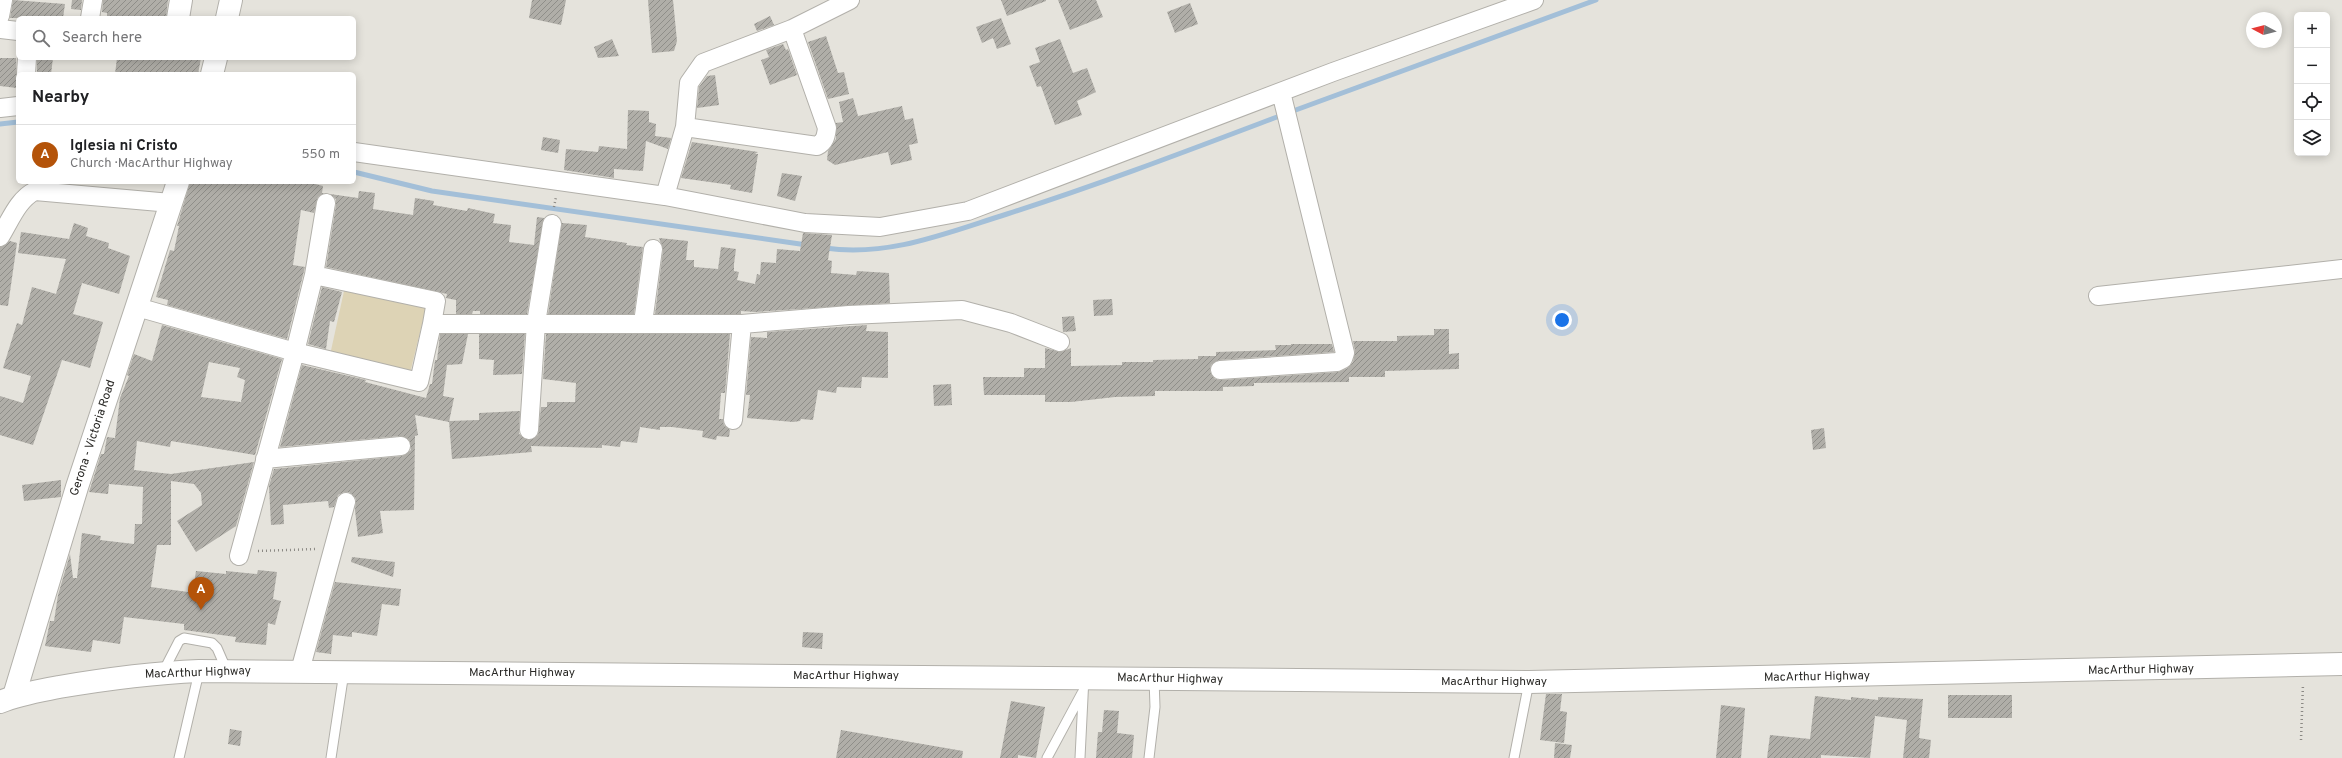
<!DOCTYPE html>
<meta charset="utf-8">
<style>
:root{--surface:#fff;--page:#f2f2f2;--text:#202124;--muted:#757577;--line:#e0e0e0;--accent:#b45309}
body{margin:0;font-family:Overpass,sans-serif;background:var(--page);color:var(--text)}
.controls{position:absolute;right:12px;top:12px;display:grid;overflow:hidden;border-radius:6px;box-shadow:0 2px 10px #0003}
.controls button{width:36px;height:36px;display:grid;place-items:center;padding:0;border:0;border-bottom:1px solid var(--line);background:var(--surface);color:var(--text);font:20px sans-serif}
.compass{position:absolute;left:2246px;top:12px;width:36px;height:36px;border-radius:50%;background:var(--surface);box-shadow:0 2px 10px #0003;rotate:277deg}
.you{position:absolute;left:1562px;top:320px;width:14px;height:14px;margin:-10px;border:3px solid #fff;border-radius:50%;background:#1a73e8;box-shadow:0 0 0 6px #1a73e833}
.badge{display:grid;place-items:center;width:26px;height:26px;border-radius:50%;background:var(--accent);color:#fff;font-size:13px;font-weight:700}
.pin{position:absolute;translate:-50% -33px;filter:drop-shadow(0 1px 2px #0008)}
.pin::after{content:'';position:absolute;top:21px;width:14px;height:12px;background:inherit;clip-path:polygon(0 0,100% 0,50% 100%)}
.list{margin:0;padding:0;list-style:none}
h2{display:flex;justify-content:space-between;align-items:center;height:52px;margin:0;padding:0 16px;font-size:17px}
h2 small{font-size:13px;font-weight:400;color:var(--muted)}
.list li{display:grid;grid-template-columns:26px 1fr auto;gap:12px;align-items:center;box-sizing:border-box;height:60px;padding:0 16px;border-top:1px solid var(--line)}
.list b{display:block;font-size:15px;white-space:nowrap}
.list p{margin:0;font-size:13px;white-space:nowrap;color:var(--muted)}
.list em{font-size:13px;font-style:normal;color:var(--muted)}
.icon{flex:none;width:22px;height:22px;fill:none;stroke:currentColor;stroke-width:2;stroke-linecap:round;stroke-linejoin:round}
.map{position:relative;flex:none;width:2342px;height:758px;overflow:hidden}
.search{position:absolute;background:var(--surface);box-shadow:0 2px 10px #0003;left:16px;top:16px;width:340px;height:44px;display:flex;align-items:center;gap:10px;box-sizing:border-box;padding:0 14px;border-radius:6px;color:var(--muted);font-size:15px}
.panel{position:absolute;background:var(--surface);box-shadow:0 2px 10px #0003;left:16px;top:72px;width:340px;height:112px;border-radius:6px}
.map>svg:first-child{display:block}
.pitch{fill:#ddd3b5}
.lines{fill:none;stroke-linecap:round;stroke-linejoin:round}
.stream{stroke:#a3bfd8;stroke-width:5}
.building{fill:url(#building-hatch);fill-rule:evenodd}
.lane-casing{stroke:#b2b0aa;stroke-width:11}
.street-casing{stroke:#b2b0aa;stroke-width:20}
.secondary-casing{stroke:#b2b0aa;stroke-width:24}
.highway-casing{stroke:#b2b0aa;stroke-width:24}
.path{stroke:#8b8984;stroke-width:2.5;stroke-dasharray:1 3;stroke-linecap:butt}
.lane{stroke:#fff;stroke-width:9}
.street{stroke:#fff;stroke-width:18}
.secondary{stroke:#fff;stroke-width:22}
.highway{stroke:#fff;stroke-width:22}
.labels{text-anchor:middle;dominant-baseline:central;stroke-width:3.5;stroke-linejoin:round;paint-order:stroke}
.street-label{font-size:12px;fill:#2a2926;stroke:#fff}
</style>
<div class="map">
<svg width="2342" height="758" viewBox="0 0 2342 758">
<defs>
<pattern id="building-hatch" width="6" height="6" patternUnits="userSpaceOnUse"><rect width="6" height="6" fill="#b0aea8"/><path d="M-1 1l2-2M0 6l6-6M5 7l2-2" fill="none" stroke="#8f8e89"/></pattern>
</defs>
<rect width="100%" height="100%" fill="#e5e3dc"/>
<path class="pitch" d="M344 291 426 308 410 373 330 355Z"/>
<g class="lines">
<path class="stream" d="M1293 111 1596 0
M0 124 18 122
M354 172 432 191 807 245
M825 248C890 257 946 233 1007 214 1098 185 1187 151 1277 117"/>
</g>
<path class="building" d="M13 0 65 4 63 18H10Z
M72 0H82L81 10 71 9Z
M103 0H168L166 18H107V13L102 12Z
M532 0H566L561 25 529 18Z
M648 0H673L677 41 674 51 652 53Z
M1001 0H1046V1L1007 16Z
M1058 0H1096L1103 17 1070 30Z
M1190 3 1198 24 1175 33 1167 12Z
M770 16 774 25 757 31 754 24Z
M1001 18 1011 44 997 49 993 38 982 43 976 27Z
M826 36 838 73 844 72 849 94 828 99 808 42Z
M612 39 619 56 598 58 594 47Z
M1060 39 1073 73 1087 68 1096 92 1077 101 1082 115 1055 125 1041 86 1037 87 1029 66 1040 62 1035 48Z
M783 44 786 50 788 49 797 75 770 85 761 60 769 57 766 50Z
M0 58H16L17 88 0 86Z
M37 58H53L51 74H37Z
M117 58H201L198 74H115Z
M715 75 719 105 697 108 699 87 707 76Z
M853 98 858 116 902 106 905 120 913 118 918 143 909 145 912 160 891 165 888 152 835 165 827 160 828 151 836 139V123L843 122 839 102Z
M628 110 649 111V122L656 124 655 136 671 138 668 149 646 141 643 171 614 169V178L564 170 566 149 598 152 599 146 627 149Z
M543 137 560 140 558 153 541 150Z
M692 142 758 152 755 154H758L752 193 730 189 731 185 681 178Z
M782 173 802 176 795 201 777 196Z
M190 182H307L323 186 322 193H324L318 197 314 213 301 210 293 265 305 267 287 339 167 305 168 300 156 297 170 250 174 251 179 226H177L178 223Z
M359 191 375 193 373 209 413 215 415 198 434 201 433 205 467 211 468 208 495 214 493 223 511 225 509 242 534 245 537 217 544 218 527 314H480V311H473L472 314H456V300L446 298 447 294 326 267 336 205V199L330 194 358 198Z
M562 221V223L587 225 585 237 627 243 626 245 643 247 634 314H548Z
M74 223 88 228 86 236 109 243 108 248 130 256 119 294 82 283 73 314 103 322 90 368 62 360 33 445 0 435V396L23 403 31 376 3 368 17 323 22 325 32 287 56 294 66 259 18 253 21 232 69 239Z
M803 233 832 235 828 260 832 261 831 273 856 275 857 271 889 273 890 303 755 312 741 311V314H655L663 250 659 238 688 241 686 260H694V267L718 269 721 247 736 249 734 264V271L739 272 737 280 755 284 757 274 760 275 761 262 776 263 777 249 800 251Z
M10 241 17 243 8 306 0 305V247Z
M322 287 342 292 334 322 330 321 326 349 308 344Z
M1112 299 1113 315 1094 316 1093 300Z
M1074 316 1076 331 1063 332 1062 317Z
M162 325 282 359 255 455 171 441 170 447 137 441 134 470 171 474 254 462 236 526 196 552 177 521 202 505 201 493 194 484 171 481V545H157L151 587 188 592 189 589 193 590 196 571 226 574V571L257 574 258 570 277 572 273 599 281 601 275 625 268 623 266 645 235 642 236 637 184 630V624L124 617 120 644 93 640 91 652 45 646 50 621H54L58 595 70 554 73 578H77L82 533 101 536 100 540 134 544 135 524H142L143 487 109 484 108 494 89 492 101 454H104L107 437 115 438 120 398 129 376 127 375 134 354 152 361ZM209 362 240 368 237 377 245 380 241 402 201 397Z
M867 325 866 331 888 332V378L862 377 861 388 837 387 836 393 818 390 813 420 801 419 800 421 793 422 747 418 750 395H746L751 337 767 338V332Z
M1434 329H1449V354L1459 353V369L1385 371V377H1349V382L1254 383V386L1223 387V391H1155V396L1115 397 1071 402H1045V395H984L983 377H1024V368H1045V348L1061 352 1071 348V366L1122 365V362H1153V360L1198 359V356H1216V352L1276 350 1275 345H1291V344H1332L1334 352 1219 360 1211 365 1210 371 1215 379 1221 380 1338 372 1348 368 1353 362 1355 351 1353 341H1397V336L1434 335Z
M440 334H468L462 364 447 365 443 396 454 398 449 422 415 415 418 435 415 436 414 510 380 511 383 533 358 537 355 510 356 499 349 492H344L338 495 334 507 329 508 328 501 283 505 284 524 271 525 269 486 274 469 402 456 411 450 409 440 400 436 280 447 302 365 366 380 365 382 426 398 430 384H432L435 360H437Z
M479 334H525L522 374 493 375 494 360 479 359Z
M546 334H730L725 393H721L719 419H723L724 425 730 430 729 437 717 436 716 440 702 437 703 431 672 427H660V430L640 427 637 443 621 441 620 447 602 445V448L531 446 532 452 452 459 449 421 479 420V413L520 411 519 434 529 440 538 435 541 407H547V402H575L576 383 543 379Z
M951 384 952 405 934 406 933 385Z
M1824 428 1826 448 1813 450 1811 430Z
M61 480V497L24 501 22 485Z
M352 557 395 562 393 577 351 562Z
M335 582 401 589 399 606 382 604 377 636 352 632V637L333 635 331 654 316 652Z
M803 632 823 633 822 649 802 647Z
M1546 694H1562L1560 711 1567 712 1564 743 1540 740Z
M1948 695H2012V718H1948Z
M1815 696 1851 700V697L1878 700V697L1923 699 1919 738 1931 740 1929 758H1903L1907 720 1875 716 1870 758 1821 755V758H1767L1770 735 1810 739Z
M1011 701 1045 707 1036 758 1018 755V758H1000Z
M1721 705 1745 708 1741 758H1716Z
M1104 710 1119 711 1117 733 1134 735 1132 758H1096L1098 732H1102Z
M230 729 242 731 240 746 228 744Z
M841 730 963 751 962 758H836Z
M1555 743 1572 745 1570 758H1554Z"/>
<g class="lines">
<defs>
<path id="lane" d="M163 672 179 641 184 638 212 643 217 648 227 671
M179 758 199 672
M331 758 344 672
M1047 758 1082 693
M1080 758 1084 677
M1149 758 1155 707 1154 679
M1514 758 1529 682"/>
<path id="street" d="M0 16 3 0
M90 18 93 0
M0 29 18 31
M26 74 27 58
M0 108 18 106
M685 127 817 146C825 142 826 136 827 128L792 29
M354 152 665 196 805 223 880 227 968 211 1333 72 1534 0
M665 196 685 127 689 83 703 63 792 29 850 0
M0 237C10 221 18 199 35 191L171 203
M314 275 436 301 432 324
M2098 296 2342 269
M137 307 295 352 419 382 432 324H742L849 315 962 310 1011 323 1060 342
M643 323 653 249
M1220 370 1337 362 1343 359 1345 353 1281 92
M733 420 742 324
M529 430 536 323 552 224
M265 459 401 446
M239 556 295 352 314 275 326 203
M300 671 346 502"/>
<path id="secondary" d="M178 18 181 0
M227 18 231 0
M212 74 216 58
M14 696 77 487 178 182"/>
<path id="highway" d="M0 702C19 694 39 691 59 687 106 679 152 673 199 671L1529 682 2342 664"/>
</defs>
<use href="#lane" class="lane-casing"/>
<use href="#street" class="street-casing"/>
<use href="#secondary" class="secondary-casing"/>
<use href="#highway" class="highway-casing"/>
<path class="path" d="M554 207 556 197
M258 551 317 549
M2301 740 2303 684"/>
<use href="#lane" class="lane"/>
<use href="#street" class="street"/>
<use href="#secondary" class="secondary"/>
<use href="#highway" class="highway"/>
</g>
<g class="labels">
<g class="street-label">
<text transform="translate(93 438) rotate(-72)">Gerona - Victoria Road</text>
<text transform="translate(2141 670) rotate(-1)">MacArthur Highway</text>
<text transform="translate(198 673) rotate(-2)">MacArthur Highway</text>
<text x="522" y="673">MacArthur Highway</text>
<text x="846" y="676">MacArthur Highway</text>
<text transform="translate(1817 677) rotate(-1)">MacArthur Highway</text>
<text transform="translate(1170 679) rotate(1)">MacArthur Highway</text>
<text x="1494" y="682">MacArthur Highway</text>
</g>
</g>
</svg>
<div class="controls">
<button>+</button>
<button>−</button>
<button><svg class="icon" aria-label="locate" viewBox="0 0 24 24"><circle cx="12" cy="12" r="6"/><path d="M12 2v4M12 18v4M2 12h4M18 12h4"/></svg></button>
<button><svg class="icon" aria-label="layers" viewBox="0 0 24 24"><path d="M12 4l9 5-9 5-9-5zM3 14l9 5 9-5"/></svg></button>
</div>
<svg class="compass" viewBox="-18 -18 36 36"><path d="M0-13l5 13h-10z" fill="#e53935"/><path d="M0 13l5-13h-10z" fill="#757577"/></svg>
<div class="you"></div>
<div class="pin badge" style="left:201px;top:610px">A</div>
<div class="search"><svg class="icon" aria-label="search" viewBox="0 0 24 24"><circle cx="10" cy="10" r="6"/><path d="M15 15l6 6"/></svg>Search here</div>
<section class="panel">
<h2>Nearby<small></small></h2>
<ul class="list">
<li><span class="badge">A</span><div><b>Iglesia ni Cristo</b><p>Church · MacArthur Highway</p></div><em>550 m</em></li>
</ul>
</section>
</div>
